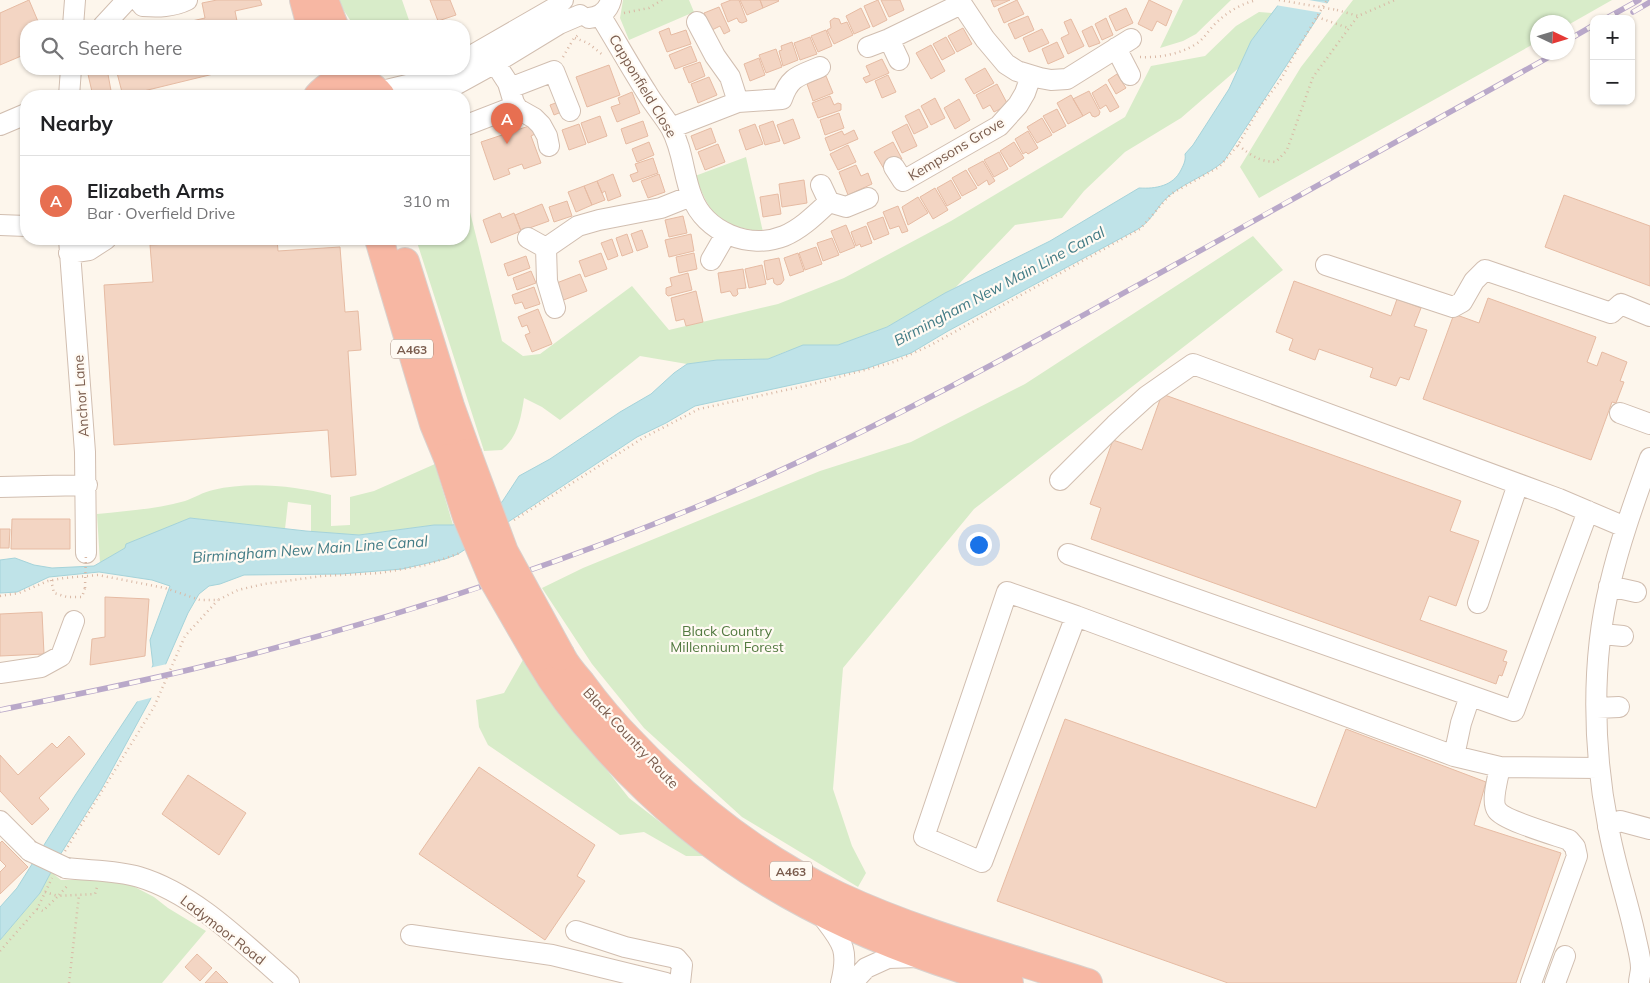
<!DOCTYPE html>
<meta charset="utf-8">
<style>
:root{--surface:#fff;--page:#f6f6f6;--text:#202124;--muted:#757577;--line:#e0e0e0;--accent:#e76f51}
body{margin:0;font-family:Mulish,sans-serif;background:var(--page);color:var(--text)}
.controls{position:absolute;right:15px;top:15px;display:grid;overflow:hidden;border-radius:10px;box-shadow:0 1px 4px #0004}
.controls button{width:45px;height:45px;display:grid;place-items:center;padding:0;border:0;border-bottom:1px solid var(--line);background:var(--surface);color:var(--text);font:25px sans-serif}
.compass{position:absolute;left:1530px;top:15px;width:45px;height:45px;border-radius:50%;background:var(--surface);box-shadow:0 1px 4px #0004;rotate:94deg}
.you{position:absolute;left:978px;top:544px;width:18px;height:18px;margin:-12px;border:4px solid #fff;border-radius:50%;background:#1a73e8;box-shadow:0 0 0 8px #1a73e833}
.badge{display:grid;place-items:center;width:32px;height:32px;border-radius:50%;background:var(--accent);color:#fff;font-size:16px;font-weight:700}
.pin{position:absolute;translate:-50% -41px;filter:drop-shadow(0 1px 2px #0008)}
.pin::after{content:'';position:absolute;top:26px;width:18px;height:15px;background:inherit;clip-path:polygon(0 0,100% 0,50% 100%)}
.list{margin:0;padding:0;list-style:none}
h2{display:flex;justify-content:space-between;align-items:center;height:65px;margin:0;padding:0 20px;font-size:21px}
h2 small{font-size:16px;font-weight:400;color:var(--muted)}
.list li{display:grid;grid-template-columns:32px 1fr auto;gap:15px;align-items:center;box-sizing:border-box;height:90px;padding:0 20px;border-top:1px solid var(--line)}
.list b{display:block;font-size:19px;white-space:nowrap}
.list p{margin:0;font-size:16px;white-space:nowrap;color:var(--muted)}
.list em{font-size:16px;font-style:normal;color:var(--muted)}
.icon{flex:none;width:28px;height:28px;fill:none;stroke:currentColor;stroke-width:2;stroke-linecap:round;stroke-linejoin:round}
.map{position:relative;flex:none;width:1650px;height:983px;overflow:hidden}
.search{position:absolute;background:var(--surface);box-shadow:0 1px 4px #0004;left:20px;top:20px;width:450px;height:55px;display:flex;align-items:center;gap:12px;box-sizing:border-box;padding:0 18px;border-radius:20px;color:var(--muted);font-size:19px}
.panel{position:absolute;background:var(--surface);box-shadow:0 1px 4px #0004;left:20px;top:90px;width:450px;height:155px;border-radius:20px}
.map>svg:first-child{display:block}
.green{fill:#d8ecc9}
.water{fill:#bfe3e8;stroke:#a5d3da}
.pier{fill:#fdf6ec}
.building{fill:#f3d5c3;stroke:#e6bba3}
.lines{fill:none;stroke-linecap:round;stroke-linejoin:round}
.minor-casing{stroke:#d1beb0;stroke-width:22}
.highway-casing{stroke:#dad1cd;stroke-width:30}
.path{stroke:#d9b8a5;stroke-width:2.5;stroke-dasharray:1 4;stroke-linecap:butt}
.minor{stroke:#fff;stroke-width:20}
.highway{stroke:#f7b7a3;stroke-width:28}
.rail-casing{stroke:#b9a8c9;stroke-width:5.5}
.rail{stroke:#fffaf3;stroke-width:4;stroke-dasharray:11;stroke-linecap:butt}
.minor-bridge-casing{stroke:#d1beb0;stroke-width:22;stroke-linecap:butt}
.highway-bridge-casing{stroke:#dad1cd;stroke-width:30;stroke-linecap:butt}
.path-bridge{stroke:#d9b8a5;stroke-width:2.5;stroke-dasharray:1 4;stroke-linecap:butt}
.minor-bridge{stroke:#fff;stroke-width:20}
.highway-bridge{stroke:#f7b7a3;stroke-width:28}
.labels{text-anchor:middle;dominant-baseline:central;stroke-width:4.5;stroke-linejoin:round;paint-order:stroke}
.shield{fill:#fffaf3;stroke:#a28b7f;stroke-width:1}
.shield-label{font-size:12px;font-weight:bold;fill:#7a5c4d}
.street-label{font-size:14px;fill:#7a5c4d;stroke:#fffaf3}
.park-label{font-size:14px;fill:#537a41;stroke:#fffaf3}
.water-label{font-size:15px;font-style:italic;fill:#437c86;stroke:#fffaf3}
</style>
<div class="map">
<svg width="1650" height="983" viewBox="0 0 1650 983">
<rect width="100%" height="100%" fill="#fdf6ec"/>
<path class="green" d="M337 0H402L411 26H354Z
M623 0H689L694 12 629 40 620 18Z
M1183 0H1231L1196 34 1183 41 1160 48Z
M1353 0H1612L1568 25V22H1538L1537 42 1259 198 1240 167 1301 67Z
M1259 12 1273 13 1251 41 1241 66 1181 118 1125 152 1084 191 1062 218 1015 225 956 287 887 327 838 345 787 351 768 359 717 360 687 364 640 356 560 420 542 407 524 398C521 418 518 436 502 450L484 451 416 239H464V216L470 212 502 341 523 356 540 354 632 286 669 330 778 304 844 278 951 221 1125 117 1151 66 1205 56 1236 26Z
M746 157 763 232C718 225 712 218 695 176Z
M1253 236 1283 270 974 509 843 668 833 789 852 846 866 873 858 887 742 817 644 728 592 664 542 588 583 568 820 471 911 442 1025 384Z
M435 464 453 525H434L359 535 311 532V505L288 502 285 529 190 518 125 548 100 563 97 514C126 511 157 509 185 501 194 498 203 492 213 490 250 481 295 486 331 495V526L350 525V497L374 491Z
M524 658 569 722 629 798 704 856H686L644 832 620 835 488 745 479 727 476 700 504 693Z
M51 872 61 880H100L131 885 154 897 168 908 206 931 162 983H0V940L40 893Z"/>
<path class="water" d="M1282 0H1329L1224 161C1208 175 1187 181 1170 195 1157 205 1153 220 1138 229L948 331 911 353 865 369 695 406 666 423 637 437 508 522 458 554 445 559 402 569 341 574 244 575 220 584 209 586 199 594 188 613 150 700 102 788 60 855 40 893 0 940V907L17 888 76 794 139 699 153 665 150 640 170 586 152 580 99 572 49 577 17 592 0 593V560L15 558 34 565 52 568 94 566 125 548 126 544 190 518 306 531 359 535 434 525H453L502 502 519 476 550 459 620 412 651 394 674 373 687 364 717 360 768 359 803 345H838L887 327 945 293 1050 241 1139 188C1156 189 1173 186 1181 170 1184 164 1186 160 1185 154L1193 145 1229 89 1251 41Z"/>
<path class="pier" d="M1279 0H1309L1330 4 1323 13 1275 5Z
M167 664 154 697 135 702 149 668Z"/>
<path class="building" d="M29 0 40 26H26V54L0 65V13Z
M217 0H260L262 5 235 11 238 26H170L205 18 202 3Z
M430 0H450L456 15 438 21Z
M731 0H739L747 21 742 23 739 22 737 18 728 22 721 4Z
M740 0H760L763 8 747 15Z
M760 0H778L779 1 763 8Z
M878 0 887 20 873 27 864 6Z
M881 0H900L904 10 889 17Z
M991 0H1010L994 7Z
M1017 0 1024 14 1004 23 998 9Z
M1149 0 1172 11 1166 26 1157 21 1152 31 1138 24Z
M719 7 730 31 724 34 720 26 712 30 704 13Z
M861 8 870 27 854 34 846 16Z
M1126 8 1133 23 1116 31 1109 16Z
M1028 16 1034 30 1015 39 1008 24Z
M834 18 839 19 841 24 847 22 853 35 834 44 827 30 831 28 830 21Z
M1106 18 1113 35 1102 40 1095 24Z
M1071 19 1084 46 1068 54 1061 38 1069 34 1064 22Z
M1092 26 1100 43 1089 47 1082 31Z
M669 28 671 35 686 30 691 44 667 52 659 32Z
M963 28 972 44 957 52 948 36Z
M1042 29 1049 43 1029 52 1023 38Z
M826 30 832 46 818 52 811 36Z
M810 37 817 54 800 60 794 43Z
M946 37 955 53 942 60 933 44Z
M792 42 798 60 783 66 779 51 782 50 781 46Z
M1057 42 1064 57 1048 64 1042 49Z
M931 45 945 71 931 79 916 53Z
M691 46 697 61 675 69 669 55Z
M776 49 782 67 766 73 759 55Z
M759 58 765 75 750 81 744 64Z
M882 59 889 73 866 83 863 78 870 75 866 66Z
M700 62 705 76 689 83 683 68Z
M609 65 620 95 587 107 576 77Z
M985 68 994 83 974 94 965 79Z
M94 69H107L112 96H93L87 70Z
M116 69H234L123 96Z
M1117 74 1126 88 1116 94 1108 80Z
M888 75 896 92 882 98 875 81Z
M826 76 833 93 813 101 807 84Z
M709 77 717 95 698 103 691 84Z
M997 84 1008 105 994 112 990 105 983 109 976 95Z
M1106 84 1119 107 1110 112 1106 105 1100 109 1092 93Z
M1089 91 1100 112 1099 115 1095 117 1092 116 1090 112 1083 116 1073 99Z
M632 92 640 113 617 122 611 107 620 104 618 98Z
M1071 95 1083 116 1068 124 1057 103Z
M830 96 834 105 838 103 841 104V110L818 118 812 103Z
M935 98 945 118 931 125 921 106Z
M959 99 970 120 955 129 944 108Z
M561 101 564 111 554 115 550 105Z
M919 109 928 127 914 134 905 116Z
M1057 109 1066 126 1053 133 1043 116Z
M839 113 844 128 825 135 820 120Z
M600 116 607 136 588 143 581 123Z
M1042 118 1052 135 1037 143 1027 127Z
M793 119 800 138 784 144 777 125Z
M643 121 648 136 626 144 621 129Z
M773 121 780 141 765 145 759 126Z
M579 124 586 144 569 150 562 130Z
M755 124 763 144 746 150 739 130Z
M907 124 917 146 902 153 892 132Z
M532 125 535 134 531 136 541 163 524 169 522 164 508 169 510 174 494 180 481 142Z
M711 128 716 142 696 150 691 136Z
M854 130 858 139 830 151 825 138 842 131 844 135Z
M1028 131 1038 148 1028 154 1026 152 1023 154 1015 139Z
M649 142 654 155 637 162 632 149Z
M893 142 902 159 884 169 874 152Z
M1014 142 1024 158 1010 167 1000 151Z
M718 144 725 162 705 170 698 152Z
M848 145 856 162 838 170 830 154Z
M999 152 1008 169 994 177 984 160Z
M653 158 658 173 633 182 630 175 638 172 635 164Z
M983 161 995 181 989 185 987 180 978 186 968 169Z
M856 165 861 176 868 173 872 184 848 195 839 172Z
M966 170 977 188 962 196 952 178Z
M613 174 621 196 608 201 605 191 602 193 597 181Z
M659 174 665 192 648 198 641 181Z
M804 180 807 203 782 207 779 184Z
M951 180 961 198 947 206 937 188Z
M597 181 605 200 592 205 584 186Z
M584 186 592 205 576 212 568 192Z
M935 188 948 210 933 219 920 197Z
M778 194 781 214 763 217 760 197Z
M1564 195 1650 226V286L1545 247Z
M918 197 928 213 908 225 902 207Z
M567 201 572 216 554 222 549 207Z
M542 204 549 221 521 231 515 215Z
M898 206 908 231 902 233 899 226 890 229 883 212Z
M500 213 502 218 514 213 521 231 491 243 483 220Z
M683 216 687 233 669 237 665 220Z
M883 217 889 234 874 240 867 223Z
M846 225 855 247 840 253 831 231Z
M866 226 872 243 861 247 860 244 856 246 851 232Z
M642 230 648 247 637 251 631 234Z
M627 234 633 252 622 256 616 238Z
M691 234 694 251 669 257 665 240Z
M832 238 839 255 823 261 817 243Z
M169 239H277L278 251 340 247 345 312 358 311 361 350 348 351 356 475 331 477 328 430 114 445 104 285 153 282 150 245 169 244Z
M612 239 618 256 608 260 601 243Z
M816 247 822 264 805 270 799 253Z
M601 253 607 269 585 277 579 261Z
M694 253 697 269 679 273 676 257Z
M798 253 804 271 790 276 784 258Z
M526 256 530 268 508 276 504 264Z
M779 258 784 280 781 284 777 285 774 283 773 278 767 280 764 261Z
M762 265 766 284 749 288 745 269Z
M743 269 746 288 737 289 738 294 736 296H733L730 291 721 293 718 273Z
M531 271 536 283 517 290 513 278Z
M688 273 692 290 668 296 666 294V288L672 286 670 278Z
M580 274 587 291 561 301 554 284Z
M1294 281 1391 316 1397 299 1421 308 1414 326 1427 330 1409 380 1400 377 1396 386 1370 377 1373 368 1319 349 1315 360 1289 350 1293 339 1276 332Z
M534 287 540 304 525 309 522 302 515 304 512 295Z
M696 291 703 322 686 326 684 319 676 321 671 298Z
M1488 298 1596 337 1587 362 1597 366 1602 352 1627 362 1620 381 1624 382 1616 403 1612 402 1591 460 1423 399 1454 314 1479 323Z
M538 309 552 344 532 352 525 335 530 333 527 325 522 327 518 317Z
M1162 394 1461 501 1450 531 1479 541 1456 606 1429 596 1420 620 1507 651 1503 661 1507 662 1502 676 1499 675 1496 684 1091 539 1101 508 1090 504 1113 440 1142 450Z
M12 519H70V549H11Z
M0 529H10L9 548H0Z
M105 597 149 599 145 656 90 665 92 639 105 637Z
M42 612 44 654 0 656V614Z
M1065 719 1316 808 1346 729 1486 782 1474 825 1561 853 1516 983H1228L997 901Z
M69 736 85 754 39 798 49 809 32 825 0 791V755L18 775 52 743 57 748Z
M479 767 595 845 577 876 585 881 545 940 419 854Z
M188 775 246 813 219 855 162 814Z
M2 841 28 867 0 894V872L6 866 0 860V843Z
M197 954 212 968 200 981 185 967Z
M216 971 228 983H205Z"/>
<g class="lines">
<defs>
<path id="minor" d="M138 0 143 6C158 7 173 7 187 0
M959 0 985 39 1006 64 1017 71 1040 78 1051 80 1067 79 1131 39
M600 15C616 41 631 68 647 93 654 105 664 116 671 128 683 150 683 174 692 197 705 232 749 250 784 236 801 229 815 215 829 202L821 185
M589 18C600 17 608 11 611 0
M697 22 715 56 730 77 738 102
M73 26 75 0
M103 26 127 0
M889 39 899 60
M868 47 889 39 961 4
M1116 48 1130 75
M464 60 556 7 563 0
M495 63 508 83 514 103 518 109 534 118 541 125 547 136 549 146
M510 88 554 71 570 111
M378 92 424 81 447 69
M69 96 71 69
M435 96 495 63 559 24 580 15
M0 125 26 114
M464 126 516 106
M671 128 738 102 782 99C790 76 799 76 820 67
M894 167 903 181 999 126 1018 105 1025 93 1031 76
M829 202 846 207 868 198
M0 225 26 226
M528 238 546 248 547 281 555 308
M69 239 85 452 86 553
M546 248 578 226 599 220 661 208 691 196
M69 253 89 250 106 239
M711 260 726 234
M1326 265 1453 307 1462 302 1474 281 1485 270 1611 313 1621 304 1650 316
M1620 413 1650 424
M1060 480 1115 425 1147 396 1193 364 1559 499 1625 527
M0 487 87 485
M1068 554 1514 711 1588 511
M1609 586 1636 592
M1478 603 1518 484
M1076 616 1007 592 924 837 982 862 1076 616 1454 756 1500 767 1599 768
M1602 634 1623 636
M0 673 41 667 61 656 74 621
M1597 708 1619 707
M1454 756 1461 723 1470 696
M1500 767C1498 777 1491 802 1497 810 1503 820 1555 835 1569 840L1575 847 1577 856 1531 983
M0 821 30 851
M1608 827 1620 821 1650 829
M66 868C90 871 116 870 139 877 196 894 245 945 289 983
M820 913C841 941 850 947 841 983
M576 931 625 947 676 958 682 965 680 983
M411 935 552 955 666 983
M852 983 866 968 888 958 918 957
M1555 983 1565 956
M1639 983C1639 978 1641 973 1641 968 1641 958 1637 945 1635 935 1627 898 1614 862 1608 825 1593 749 1591 660 1610 584 1620 541 1635 500 1650 458"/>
<path id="highway" d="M304 0 311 26
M324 0 334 26
M318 96C335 76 364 75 381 96
M379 239 434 424 448 458
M405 262 450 406 467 453
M561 656C566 666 574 675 581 683 597 705 614 725 633 744 692 806 760 859 838 896 917 933 1004 956 1088 983
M538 657C557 690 579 718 604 745 714 870 851 939 1009 983"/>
</defs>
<use href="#minor" class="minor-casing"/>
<use href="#highway" class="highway-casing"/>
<path class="path" d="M1337 10 1358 16 1395 0
M624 13 649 8 662 0
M1317 17 1348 28
M575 38 588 43 604 56
M563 57 574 38 580 34
M1140 57C1160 58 1182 54 1199 42 1205 37 1209 30 1214 25 1227 12 1240 4 1257 0
M1238 145C1252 156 1258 161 1276 162L1287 150 1313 77 1358 16
M514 520 643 438 699 409 809 385 894 362 931 345 1140 229 1171 194 1219 167 1238 145 1260 107 1280 81 1301 43 1327 0
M51 580 54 593 67 597H82L85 588
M0 596 19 593 48 581 64 578 98 575 165 588 200 600H218L238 590 264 584 322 576 380 573 426 565 460 553
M65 851 154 707 185 636 218 600
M45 892 58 896 69 884
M37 909 43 911 58 896 95 894 97 887
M0 951 37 909 52 878
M69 983 79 895"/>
<use href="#minor" class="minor"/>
<use href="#highway" class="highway"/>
<defs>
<path id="rail" d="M1633 12 1650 2
M1605 19 1639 0
M1568 40 1594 25
M0 710C73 695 146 681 217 663 389 620 557 566 720 497 875 431 1022 349 1169 268 1299 195 1429 124 1558 52"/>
</defs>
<use href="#rail" class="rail-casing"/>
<use href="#rail" class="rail"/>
<defs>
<path id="minor-bridge" d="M30 851 66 868"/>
<path id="highway-bridge" d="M467 453 504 552 561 656
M448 458 467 517 493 579 538 657"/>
</defs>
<use href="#minor-bridge" class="minor-bridge-casing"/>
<use href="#highway-bridge" class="highway-bridge-casing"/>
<path class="path-bridge" d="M1279 0 1337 10
M85 588 86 553"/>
<use href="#minor-bridge" class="minor-bridge"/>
<use href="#highway-bridge" class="highway-bridge"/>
</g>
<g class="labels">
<g class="shield">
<rect x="391" y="339.5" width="42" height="19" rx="4"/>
<rect x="770" y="861.5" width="42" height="19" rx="4"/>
</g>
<g class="shield-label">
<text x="412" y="349">A463</text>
<text x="791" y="871">A463</text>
</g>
<g class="street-label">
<text transform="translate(643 86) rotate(59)">Capponfield Close</text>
<text transform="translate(956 149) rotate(-31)">Kempsons Grove</text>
<text transform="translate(81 396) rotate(-94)">Anchor Lane</text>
<text transform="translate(631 738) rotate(47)">Black Country Route</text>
<text transform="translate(223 930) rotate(38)">Ladymoor Road</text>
</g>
<g class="park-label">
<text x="727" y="631">Black Country<tspan x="727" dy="16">Millennium Forest</tspan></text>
</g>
<g class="water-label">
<text transform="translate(999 286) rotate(-28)">Birmingham New Main Line Canal</text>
<text transform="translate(310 549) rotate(-4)">Birmingham New Main Line Canal</text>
</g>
</g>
</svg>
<div class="controls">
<button>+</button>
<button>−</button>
</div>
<svg class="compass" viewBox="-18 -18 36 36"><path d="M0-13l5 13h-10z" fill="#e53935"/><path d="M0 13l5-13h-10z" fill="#757577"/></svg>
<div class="you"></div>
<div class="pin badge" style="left:507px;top:144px">A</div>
<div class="search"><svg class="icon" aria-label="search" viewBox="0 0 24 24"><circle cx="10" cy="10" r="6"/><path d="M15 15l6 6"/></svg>Search here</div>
<section class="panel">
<h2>Nearby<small></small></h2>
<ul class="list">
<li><span class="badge">A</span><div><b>Elizabeth Arms</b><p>Bar · Overfield Drive</p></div><em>310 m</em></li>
</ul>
</section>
</div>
